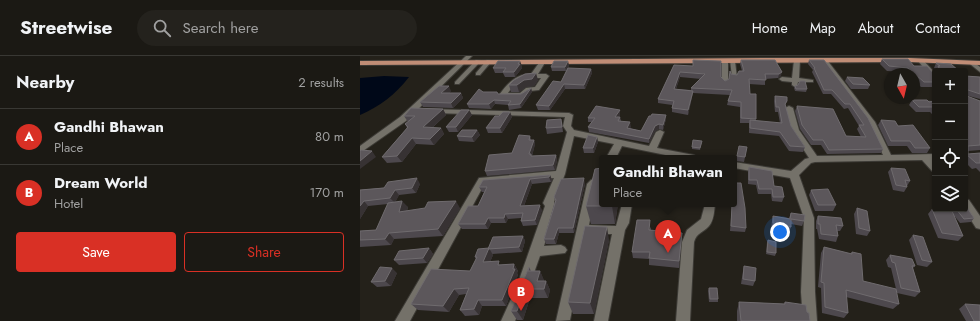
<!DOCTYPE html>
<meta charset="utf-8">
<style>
:root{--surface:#1b1914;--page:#24221d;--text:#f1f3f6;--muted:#a0a0a0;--line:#393834;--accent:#d93025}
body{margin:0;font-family:Jost,sans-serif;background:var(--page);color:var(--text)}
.controls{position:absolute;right:12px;top:12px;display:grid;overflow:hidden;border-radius:4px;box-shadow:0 1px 3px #0004}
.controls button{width:36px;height:36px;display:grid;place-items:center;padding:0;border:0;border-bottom:1px solid var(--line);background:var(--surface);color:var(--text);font:20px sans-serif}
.compass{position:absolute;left:524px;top:12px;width:36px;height:36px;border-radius:50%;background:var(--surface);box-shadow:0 1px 3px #0004;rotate:172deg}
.you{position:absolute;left:420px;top:176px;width:14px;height:14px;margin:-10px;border:3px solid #fff;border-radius:50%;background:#1a73e8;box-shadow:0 0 0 6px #1a73e833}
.badge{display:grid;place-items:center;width:26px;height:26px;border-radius:50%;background:var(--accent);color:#fff;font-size:13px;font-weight:700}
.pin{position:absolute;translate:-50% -33px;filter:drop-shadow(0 1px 2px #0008)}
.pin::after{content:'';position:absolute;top:21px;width:14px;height:12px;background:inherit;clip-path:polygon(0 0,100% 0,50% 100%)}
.popup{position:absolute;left:239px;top:99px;width:138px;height:52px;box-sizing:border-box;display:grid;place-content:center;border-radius:4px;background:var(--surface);filter:drop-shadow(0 1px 3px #0005);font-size:13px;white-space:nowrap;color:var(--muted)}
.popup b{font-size:15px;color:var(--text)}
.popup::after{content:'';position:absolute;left:50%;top:100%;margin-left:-8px;border:8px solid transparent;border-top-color:var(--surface)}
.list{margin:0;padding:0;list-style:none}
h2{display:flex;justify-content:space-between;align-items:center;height:52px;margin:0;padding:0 16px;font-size:17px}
h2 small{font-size:13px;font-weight:400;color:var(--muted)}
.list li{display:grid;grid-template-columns:26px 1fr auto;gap:12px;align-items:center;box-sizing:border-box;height:56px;padding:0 16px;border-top:1px solid var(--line)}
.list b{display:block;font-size:15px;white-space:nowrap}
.list p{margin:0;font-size:13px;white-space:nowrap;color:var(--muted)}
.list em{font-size:13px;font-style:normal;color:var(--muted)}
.actions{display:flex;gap:8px;padding:12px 16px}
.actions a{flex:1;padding:9px 0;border:1px solid var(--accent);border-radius:4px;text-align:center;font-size:14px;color:var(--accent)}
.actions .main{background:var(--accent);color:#fff}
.icon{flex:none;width:22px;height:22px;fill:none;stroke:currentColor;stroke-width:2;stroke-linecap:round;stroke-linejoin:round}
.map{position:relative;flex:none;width:620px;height:265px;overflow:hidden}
header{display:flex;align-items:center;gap:24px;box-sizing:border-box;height:56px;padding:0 20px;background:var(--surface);border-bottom:1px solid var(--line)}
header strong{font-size:19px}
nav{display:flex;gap:22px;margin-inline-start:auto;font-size:14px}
.search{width:280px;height:36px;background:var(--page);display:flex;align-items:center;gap:10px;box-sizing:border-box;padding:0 14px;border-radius:22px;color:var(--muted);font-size:15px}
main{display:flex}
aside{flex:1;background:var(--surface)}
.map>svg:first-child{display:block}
.water{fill:#000818}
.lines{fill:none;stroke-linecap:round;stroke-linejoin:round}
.minor-casing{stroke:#3d3b36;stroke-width:2}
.major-casing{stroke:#3d3b36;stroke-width:2}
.minor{fill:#747169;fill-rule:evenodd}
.major{fill:#c08d76;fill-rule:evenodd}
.wall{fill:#4d484d;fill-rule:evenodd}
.shaded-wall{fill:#373233}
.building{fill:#5c575b;stroke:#6f6b6e}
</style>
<header>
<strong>Streetwise</strong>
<div class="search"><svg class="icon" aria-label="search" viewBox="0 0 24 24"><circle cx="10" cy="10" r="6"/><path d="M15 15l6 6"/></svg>Search here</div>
<nav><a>Home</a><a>Map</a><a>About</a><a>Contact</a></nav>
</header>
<main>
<aside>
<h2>Nearby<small>2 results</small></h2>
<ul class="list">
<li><span class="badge">A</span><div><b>Gandhi Bhawan</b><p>Place</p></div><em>80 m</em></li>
<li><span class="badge">B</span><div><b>Dream World</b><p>Hotel</p></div><em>170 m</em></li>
</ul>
<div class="actions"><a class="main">Save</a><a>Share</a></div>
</aside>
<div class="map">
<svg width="620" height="265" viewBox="0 0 620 265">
<rect width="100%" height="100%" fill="#24211a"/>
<path class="water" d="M24 20 49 21C36 38 19 51 0 59V22Z"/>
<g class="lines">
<defs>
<path id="minor" d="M106 0H112L46 65 0 97V90L40 61Z
M437 2 440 4 439 22 453 24V26H438L437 30 435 31 432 29V26L422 25 419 23 422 21 432 22 434 4Z
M365 3 368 5V26L365 28 362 26V5Z
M465 3 467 4 515 66 531 99 575 98V104H572L575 107V116L572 115 562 104 455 106 451 107 439 119 454 162 455 236 457 265H443L441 236 444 162 430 122 374 112V106L431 115 445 103 449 102 431 74 425 52 429 50 433 52 439 74 457 100 523 99 507 66 462 5Z
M558 3H562L575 17V23L573 22 558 5Z
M116 4 121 5 99 28H95V26Z
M127 4 132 5 120 19H116V17Z
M181 4 186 5 178 18H186L189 20 179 34 170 35 162 41H140L139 39C148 27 156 18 171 18ZM181 22 175 31 166 32 160 37H148C157 24 166 22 181 22Z
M370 4 375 5 377 22 372 21Z
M612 5 620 11V16L610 8 609 7Z
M69 53 209 57 213 59 211 70 214 74 289 90 296 76 300 74 304 76 297 92 334 99 339 102H320L262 90 256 102H246L254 88 214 80 205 118 194 146 196 149 184 190 201 189 205 191 207 194 205 197 180 200 170 228 165 230 160 228 159 224 185 150 183 147 194 122 125 127 50 265H35L119 122 196 115 207 76 203 70 205 61 72 57H69Z
M234 123H242V129H237L229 169 256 170 262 148H272L269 167 265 174 248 265H234L252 178H228L210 264 196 265 227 128 231 124Z
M605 143 609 144 620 160V173L616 172 604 153H605Z
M345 148H355C354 156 354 164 349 170 343 177 337 176 334 186L330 265H316L322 186 327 174 341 163Z
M157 239 162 241 164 245 155 265H141L152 241Z"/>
<path id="major" d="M409 2H550L620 5V9L550 6 0 9V5Z"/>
</defs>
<use href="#minor" class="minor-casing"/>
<use href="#major" class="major-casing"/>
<use href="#minor" class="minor"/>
<use href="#major" class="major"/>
</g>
<path class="wall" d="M522 3 554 10 575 19V31H561L554 24V18H548L546 16 527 15 520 8Z
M381 4H415L421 20 418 22 405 23V29L389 28 390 38 396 63 395 65 420 67 418 56H415L414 45 415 40 427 45 425 50 431 70 445 91 443 96 429 95 419 80 389 77V67H380V51L367 49 368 45 370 39 333 37 328 59 312 56V49L298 47V43L314 9 365 25 369 23 371 18 377 19 382 15 380 8ZM320 21 341 23 331 32V34L316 33Z
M449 4H464L523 93 521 97 467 98 461 89H451L440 73 435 55 437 50 486 80 501 81 497 73 499 70 488 52 484 53 471 38H463L452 16 453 14 448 8Z
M576 7 599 15H575L576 14 574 12Z
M209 9 208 12 231 13 232 17 225 33H205L190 54H178L176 49 201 26 206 15H192L191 11Z
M162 10 161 11 162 12 155 21H145L143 17H135L133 12Z
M605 20 620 21V43L605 39Z
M487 21 510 29 508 33H491L485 25Z
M178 24 174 30 166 31 159 36H151L149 29Z
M435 30 447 33 446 36 435 35 434 32Z
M171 32 172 36 161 52 149 54 148 49 135 48 131 53 109 52 107 48 123 36 138 38H161Z
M91 35 89 37H101L103 42 93 52 63 51 60 46Z
M605 40 620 45V94L608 95V98L620 97V116L616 112 612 113 605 106Z
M552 44 575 45V61L570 56H556L549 49Z
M83 53 86 59 72 72H81L84 78 74 89 56 88 42 106 27 107 22 101 47 72 45 68 48 66 44 60Z
M109 54 112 59 98 76H89L86 71Z
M260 54V59L258 61H260L261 65 271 71 269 72 281 75 306 63 303 74 299 73 295 75 289 87 229 76 228 71 232 66H228V62Z
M150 56 152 61 142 77H128L126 72 139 60Z
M521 64 538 70 570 92 567 97H552L547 90H528L518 69Z
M202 68 203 76 187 78 186 72Z
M117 74 120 79 114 86 99 85 97 80Z
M170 80 171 84H174L175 88 172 100 196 99 197 104 195 114 127 120 125 115 152 97Z
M237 81 238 86 234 97H224L223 92Z
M575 81V87L573 84Z
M342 85 340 94 332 93V91Z
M387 91 384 106 376 105 377 100Z
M389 111 414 130 424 141 422 146 412 145 411 138H398L396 129 388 128V116Z
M241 112 242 148H258L255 168H231L226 150Z
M531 112 550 125 547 130H546L547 131 544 136 533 134 528 116Z
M190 119 192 124 191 126 172 128 164 150 182 154 177 169 163 170 161 165V162L148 163 146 167H131L128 173H102L98 168 118 150 124 136H122L119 131Z
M374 127 386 172 385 176 370 175 372 148H374Z
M60 128 56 137 39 139 35 146 48 151 47 155 100 152 83 180 34 183 31 189 0 191V175L16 174 28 148 8 150 0 163V134Z
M225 128 214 177H199L196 188H186L184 183 195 145 194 141Z
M451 134 476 149 473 155H455L449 139Z
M497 152 510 175 507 180 496 178 494 158Z
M572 153 591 155 590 154 591 153H605L614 162 611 166 600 167 592 157 603 180 598 185 578 182 568 158Z
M431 157 444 165 442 170 431 168V171L429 176 411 173 412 165 413 160 429 162Z
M458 160 483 170 480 175H477L478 180 476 186 459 183 457 173H456V165Z
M291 171V174L322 177 319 212 289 209V203L273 202 272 196Z
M553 179 572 206 567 211 557 209 549 184Z
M163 180 165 185 162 196 132 198 133 199 130 206 141 209 154 208 158 215 157 217 158 219 146 250H122L119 259 105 260 100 254 106 238 99 239 89 256 58 254 51 248 110 215 116 203 115 201 129 192Z
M249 184 234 258H213L208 246Z
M408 184 416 197 415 200 406 198 407 186Z
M464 191 490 198 492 196 503 225 539 248 533 253 486 241 488 257 484 262 462 257 461 232 458 231 461 197Z
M69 192 73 198 67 207 39 209 34 204Z
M530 199 555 210 553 212 560 236 555 241 537 237 531 212 528 211 526 204Z
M384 210 395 225 393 230 381 228 383 215Z
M169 211 171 215H180L184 225H186L190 234 188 242H170L163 264H157L151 255Z
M37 217 31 230 17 231 11 226Z
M349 232 358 243V246H349L348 235Z
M379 246 424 248 425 246 447 256 450 265H377V255Z
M605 248 620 265H606L599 253Z"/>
<path class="shaded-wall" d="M160 5 162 10 161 11 162 12 155 21 154 16Z
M208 5 209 9 206 15 205 11Z
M231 13 232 17 225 33 224 29Z
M320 16V21L314 38V33Z
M422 16 421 20 418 22 419 18Z
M176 17 178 24 174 30 166 31 159 36 157 29 164 24Z
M204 28 205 33 190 54 189 50Z
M89 30 91 35 84 42 81 37Z
M171 32 172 36 161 52 160 48Z
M333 35 332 39 328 59V54Z
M101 37 103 42 93 52 91 47Z
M134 44 135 48 131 53 129 48Z
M83 53 86 59 66 77 63 71Z
M109 54 112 59 98 76 96 71Z
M260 54V59L256 65 255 61Z
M150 56 152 61 142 77 140 72Z
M306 59V63L303 74V69Z
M270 66 271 71 267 76V72Z
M299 68V73L295 75 289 87V83L295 70Z
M81 72 84 78 74 89 70 83Z
M117 74 120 79 114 86 112 81Z
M237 81 238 86 234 97 233 92Z
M52 82 56 88 42 106 37 100Z
M174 84 175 88 172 100 173 102 172 105 169 98Z
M12 95 16 101 0 113V105Z
M196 99 197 104 195 114 193 109Z
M190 119 192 124 191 126 189 121Z
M57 122 60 128 56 137 52 132Z
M224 122 225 128 214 177 213 172Z
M170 123 172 128 162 155 160 150Z
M35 134 39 139 35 147 30 142Z
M4 145 8 150 0 163V150Z
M42 145 48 151 44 163 39 156Z
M96 145 100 152 83 180 78 173Z
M252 148H258L255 168 252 150Z
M180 149 182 154 177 169 175 164Z
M145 158 148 163 146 167 144 162Z
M128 162 131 167 128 173 125 168Z
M247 171 249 184 234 258 230 247Z
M198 172 199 177 196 188 194 183Z
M29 177 34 183 31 189 25 183Z
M163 180 165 185 162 196 159 191Z
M69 192 73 198 67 207 63 202Z
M129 192 133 199 127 213 123 206Z
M154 208 158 215 157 217 158 219 146 250 142 244Z
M32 212 37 217 31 230 25 225Z
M180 215 184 224 181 233 177 225Z
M186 225 190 234 188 242 184 233Z
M94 233 99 239 89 256 83 250Z
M165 233 170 242 163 264 157 255Z
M118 244 122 250 119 259 114 253Z"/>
<path class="building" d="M522 3H548L554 10H567L575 19V26H564L548 12 529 10Z
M333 4 361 5V21L365 25 369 23 370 15 371 18 377 19 379 15H384L381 4H415L422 16 419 18H405L406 24 389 23 390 38H396V63L381 62V46L368 45 372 34 331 32 345 18 320 16 314 33 333 35 328 54 312 52 314 45 298 43 314 9 333 10Z
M449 4H464L508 62 523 93 469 94 463 84H453L442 69 437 50 473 53 486 80 506 81 499 69H504L490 48H485L472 34H464L454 12H455Z
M138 5H160L158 8H160L154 16H143L146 12H133Z
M194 5H208L205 11H191Z
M576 7 591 8 599 15H579V12L578 10H580Z
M208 12 231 13 224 29 204 28 189 50 176 49 193 25 201 26Z
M176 17 172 23 164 24 157 29H149L154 24 165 18Z
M605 20 620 21V38L608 34 605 32Z
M487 21 503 22 510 29 493 28Z
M440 25H445L447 33H436L435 30 438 29Z
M79 30H89L81 37H101L91 47 60 46Z
M171 32 160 48 148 49 151 45 134 44 129 48H107L119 33 123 36H137L138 38H161Z
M415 40 427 41V45L425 48 431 70 445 91 430 90 420 76 390 72V64L422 67 419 51H416Z
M605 40H607L620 45V89L608 90V98L620 97V107H616L605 97V45H606L605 44Z
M552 44H567L569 46 575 45V53L573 51H559Z
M236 50 260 54 255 61H260L258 65 270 66 267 72 281 75 289 60H291L292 58 306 59 303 69 299 68 295 70 289 83 228 71 235 62H228Z
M51 52 83 53 63 71 81 72 70 83 52 82 37 100 22 101 48 71 45 68 55 60H44Z
M101 54H109L96 71H86Z
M143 56H150L140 72H126L135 60H139Z
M201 63 202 71 186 72 187 64Z
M521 64 535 65 538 70 553 69 570 92H555L550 85H531Z
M102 74H117L112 81 97 80Z
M159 79 170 80 169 84H174L169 98H171V100L196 99 193 109 125 115 129 99 152 97Z
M228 79 237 81 233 92H223Z
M333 84 342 85 340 92 332 91Z
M379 90 387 91 385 101 377 100Z
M1 94 12 95 0 105V95Z
M389 111 412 115 414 130 422 131 424 141H413L412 133H399L397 124H389Z
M242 112V148H252V150H226L235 113Z
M531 112 545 113 550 125 545 124 547 131 536 129Z
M190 119 189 121 170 123 160 150 180 149 175 164 161 165 163 157 145 158 144 162H128L125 168H98L108 150H118L127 131H119L123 124Z
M57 122 52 132 35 134 30 142 4 145 0 150V134L24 132 28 126Z
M224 122 213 172H198L194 183H184L196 144 194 141 201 123Z
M374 127H381L385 152 386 172 371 170 372 148H374V143H375L374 136Z
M468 133 476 149H458L451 134Z
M42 145 39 156 65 152 68 146 96 145 78 173 29 177 25 183 0 184V175L16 174 28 147Z
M605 150H606L614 162 604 163 596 153H605Z
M497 152 507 155 510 175 499 172Z
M572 153 592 155 603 180 582 177Z
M431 157 445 159 444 165 431 163V171L413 167V160L430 163Z
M458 160 481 162 483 170 476 169 478 180 461 178 460 168H458Z
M277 164H290L289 174 322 177 319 205 289 202 290 196H272Z
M225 170 247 171 230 247 208 246Z
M553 179 563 181 572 206 562 204Z
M163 180 159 191 128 193 133 181Z
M408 184 416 186V197L407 196Z
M464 191 492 198V196L501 198 503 225 536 233 539 248 486 234 488 257 465 251 464 227 461 226Z
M69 192 63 202 34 204 39 195Z
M129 192 123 206 139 205 138 209 154 208 153 213H155L142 244H118L114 253 100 254 109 232 94 233 83 250 51 248 71 213 110 215 117 201H115L118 193Z
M530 199 552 203 555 210H552L560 236 541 232 535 207 532 206Z
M384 210 396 212 395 225 383 223Z
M20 211 32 212 25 225 11 226Z
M169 211 168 215H180L177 225H186L184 233H165L157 255H151Z
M349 232H357L358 243H350Z
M379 246 425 248V246L446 249 447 256 449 257 450 265H381Z
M605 248 620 249V265H614Z"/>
</svg>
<div class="controls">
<button>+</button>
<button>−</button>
<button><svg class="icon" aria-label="locate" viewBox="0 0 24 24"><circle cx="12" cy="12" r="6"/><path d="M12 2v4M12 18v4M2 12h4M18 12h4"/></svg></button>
<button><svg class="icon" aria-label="layers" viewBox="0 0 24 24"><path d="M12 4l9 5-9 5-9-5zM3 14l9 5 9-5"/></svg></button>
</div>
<svg class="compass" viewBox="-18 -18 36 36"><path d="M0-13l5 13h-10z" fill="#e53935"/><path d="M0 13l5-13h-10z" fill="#a0a0a0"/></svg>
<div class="you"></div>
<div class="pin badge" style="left:308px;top:197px">A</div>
<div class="popup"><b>Gandhi Bhawan</b>Place</div>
<div class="pin badge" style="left:161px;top:255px">B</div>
</div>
</main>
